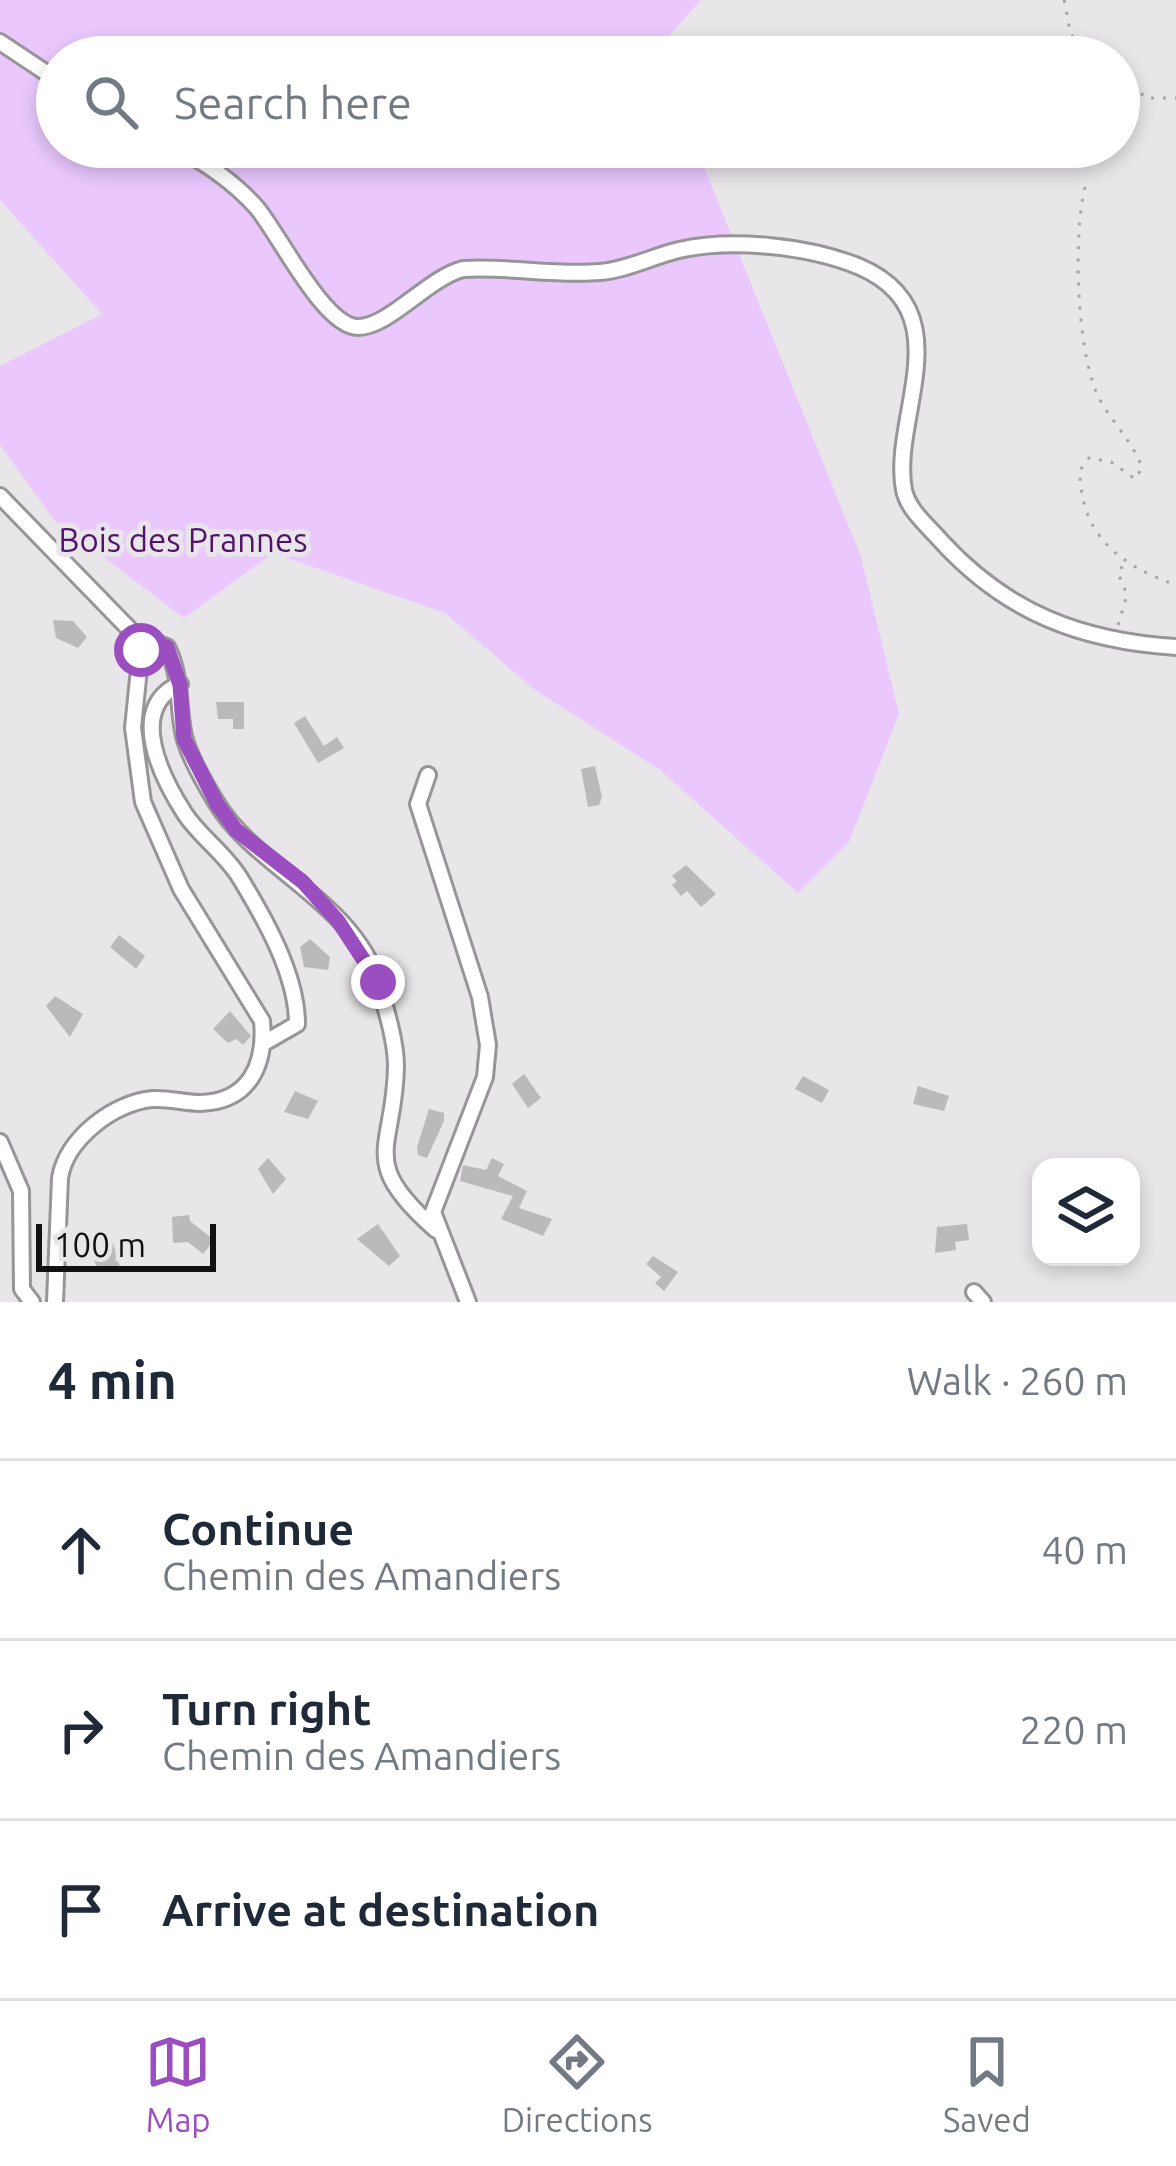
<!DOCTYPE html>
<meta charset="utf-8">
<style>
:root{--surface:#fff;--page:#f2f2f3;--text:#1f2937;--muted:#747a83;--line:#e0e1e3;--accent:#9b4ebf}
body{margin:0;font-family:Ubuntu,sans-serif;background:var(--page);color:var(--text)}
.controls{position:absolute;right:36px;bottom:36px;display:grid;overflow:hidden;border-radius:24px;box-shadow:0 6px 18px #0003}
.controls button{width:108px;height:108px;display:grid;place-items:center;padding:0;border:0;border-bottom:3px solid var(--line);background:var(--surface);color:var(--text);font:60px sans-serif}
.scale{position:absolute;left:36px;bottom:30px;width:180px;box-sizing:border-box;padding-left:12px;border:6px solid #111112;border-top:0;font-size:33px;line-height:42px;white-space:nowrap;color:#111112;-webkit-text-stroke:9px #e8e6e9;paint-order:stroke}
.stop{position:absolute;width:36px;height:36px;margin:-27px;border:9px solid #9b4ebf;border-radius:50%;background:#fff}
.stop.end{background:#9b4ebf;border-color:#fff;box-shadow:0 3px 12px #0008}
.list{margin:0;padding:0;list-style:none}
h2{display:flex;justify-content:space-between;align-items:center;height:156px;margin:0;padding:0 48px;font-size:51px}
h2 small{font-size:39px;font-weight:400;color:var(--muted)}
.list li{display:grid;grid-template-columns:78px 1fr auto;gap:36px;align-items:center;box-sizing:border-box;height:180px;padding:0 48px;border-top:3px solid var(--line)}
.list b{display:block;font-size:45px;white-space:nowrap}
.list p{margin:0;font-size:39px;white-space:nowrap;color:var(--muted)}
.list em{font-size:39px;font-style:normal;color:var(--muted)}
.icon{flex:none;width:66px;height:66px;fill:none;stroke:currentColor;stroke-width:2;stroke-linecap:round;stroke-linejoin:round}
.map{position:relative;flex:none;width:1176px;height:1302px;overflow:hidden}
.search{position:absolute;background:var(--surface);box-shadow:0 6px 18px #0003;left:36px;right:36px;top:36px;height:132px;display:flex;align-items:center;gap:30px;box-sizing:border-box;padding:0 42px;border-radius:66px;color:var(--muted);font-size:45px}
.sheet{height:696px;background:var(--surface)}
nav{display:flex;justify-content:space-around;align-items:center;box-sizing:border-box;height:168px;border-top:3px solid var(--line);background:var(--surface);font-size:33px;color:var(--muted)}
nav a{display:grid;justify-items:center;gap:6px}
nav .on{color:var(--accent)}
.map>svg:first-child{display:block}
.green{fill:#eac8fe}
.building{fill:#bbb9bc}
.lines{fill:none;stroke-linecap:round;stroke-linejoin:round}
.minor-casing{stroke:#979598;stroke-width:20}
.path{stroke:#a6a5a7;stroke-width:3;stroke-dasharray:3 9;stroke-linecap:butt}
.minor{stroke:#fff;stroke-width:14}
.route{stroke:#9b4ebf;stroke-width:15}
.labels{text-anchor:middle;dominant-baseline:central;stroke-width:10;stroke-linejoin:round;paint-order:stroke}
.park-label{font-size:33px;fill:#53126e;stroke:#e8e6e9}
</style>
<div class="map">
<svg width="1176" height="1302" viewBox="0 0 1176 1302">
<rect width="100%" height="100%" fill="#e8e6e9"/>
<path class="green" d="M0 0H701L657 49 660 57H57V147H696L861 557 899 714 849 842 798 893 660 770 535 690 445 613 273 553 184 618 54 520 0 445V366L102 314 0 200Z"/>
<path class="building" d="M53 620 73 621 87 637 78 648 56 638Z
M216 702H244V729H233V719H218Z
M305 716 324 746 337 737 344 748 318 763 294 723Z
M595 766 602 797 599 805 588 807 581 769Z
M686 865 716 894 701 907 687 891 681 896 672 885 677 881 672 876Z
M119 935 145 956 136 969 110 947Z
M310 939 330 957 328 970 304 967 300 947Z
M55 996 83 1014 70 1037 46 1006Z
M230 1011 251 1036 243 1045 236 1039 228 1043 213 1029Z
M524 1074 541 1098 528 1108 512 1084Z
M803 1076 829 1090 822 1103 795 1089Z
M918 1086 949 1096 944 1111 913 1104Z
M295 1091 318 1101 308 1119 284 1112Z
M429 1109 444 1113V1121L427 1158 418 1155 417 1147Z
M268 1158 286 1179 273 1194 258 1169Z
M492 1158 504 1164 498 1176 527 1191 519 1208 552 1219 543 1236 501 1219 513 1196 460 1181 463 1165 486 1170Z
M189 1215 190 1221 214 1240 203 1254 188 1242 173 1243 172 1217Z
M378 1224 400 1256 389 1266 357 1239Z
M967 1224 969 1240 955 1242 956 1250 935 1253 937 1227Z
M113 1243 120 1267 98 1269 91 1254Z
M653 1256 678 1272 664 1291 655 1283 661 1277 646 1264Z"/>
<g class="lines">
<defs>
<path id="minor" d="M0 42 57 80
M174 147C204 161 235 183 257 208 279 234 324 327 358 327 389 327 428 278 463 269 508 266 555 276 600 272 627 270 653 256 679 250 732 238 810 246 860 267 964 312 890 418 904 490 908 510 928 526 941 541 1006 612 1080 641 1176 647
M0 496 135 635 141 649 133 728 143 802 181 889 262 1021C266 1065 249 1102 200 1103 184 1103 169 1098 153 1099 114 1102 66 1139 60 1178L55 1302
M135 635 167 647C182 677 177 705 184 736 189 757 205 784 216 802 255 868 354 901 379 985 386 1009 396 1042 396 1066 395 1150 356 1160 436 1230
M180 684C125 708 163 780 185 814 200 837 225 853 240 878 265 919 297 975 297 1024L264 1043
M428 775 418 804 480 997 488 1045 485 1077 433 1212 468 1302
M0 1142 21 1191 22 1289 32 1302
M974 1292 983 1302"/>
</defs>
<use href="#minor" class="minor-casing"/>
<path class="path" d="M1064 0 1071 35 1095 57
M1119 65 1145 98H1176
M1085 187C1073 237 1077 342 1095 389 1106 418 1132 438 1142 468L1135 479 1111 462 1089 458 1080 470C1080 535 1119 565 1176 585
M1118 625 1127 595 1118 573 1124 564"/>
<use href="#minor" class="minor"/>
</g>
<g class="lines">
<path class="route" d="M141 650 135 635 167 647 180 685 184 739 217 804 236 830 303 882 338 921 378 982"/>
</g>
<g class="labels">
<g class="park-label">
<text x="183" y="539">Bois des Prannes</text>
</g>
</g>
</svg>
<div class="controls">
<button><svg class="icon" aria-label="layers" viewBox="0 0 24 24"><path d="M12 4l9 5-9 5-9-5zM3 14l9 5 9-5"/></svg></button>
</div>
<div class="scale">100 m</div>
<div class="stop" style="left:141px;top:650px"></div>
<div class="stop end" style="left:378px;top:982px"></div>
<div class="search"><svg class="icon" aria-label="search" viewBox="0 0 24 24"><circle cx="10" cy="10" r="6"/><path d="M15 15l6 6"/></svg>Search here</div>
</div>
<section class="sheet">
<h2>4 min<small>Walk · 260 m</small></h2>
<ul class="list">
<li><svg class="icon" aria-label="ahead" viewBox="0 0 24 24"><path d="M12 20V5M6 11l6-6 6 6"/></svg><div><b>Continue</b><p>Chemin des Amandiers</p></div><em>40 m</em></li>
<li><svg class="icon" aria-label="right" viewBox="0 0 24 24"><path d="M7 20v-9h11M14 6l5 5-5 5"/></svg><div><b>Turn right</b><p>Chemin des Amandiers</p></div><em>220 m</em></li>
<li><svg class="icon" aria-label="arrive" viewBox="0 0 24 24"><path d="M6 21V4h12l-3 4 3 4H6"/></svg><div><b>Arrive at destination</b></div></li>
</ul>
</section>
<nav>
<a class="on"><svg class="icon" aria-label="map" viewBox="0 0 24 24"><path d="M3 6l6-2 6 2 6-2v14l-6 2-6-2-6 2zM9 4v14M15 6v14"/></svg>Map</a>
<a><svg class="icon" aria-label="directions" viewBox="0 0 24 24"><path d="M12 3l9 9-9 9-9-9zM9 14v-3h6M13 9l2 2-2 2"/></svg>Directions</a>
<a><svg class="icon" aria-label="saved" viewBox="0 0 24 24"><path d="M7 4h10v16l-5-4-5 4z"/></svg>Saved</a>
</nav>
